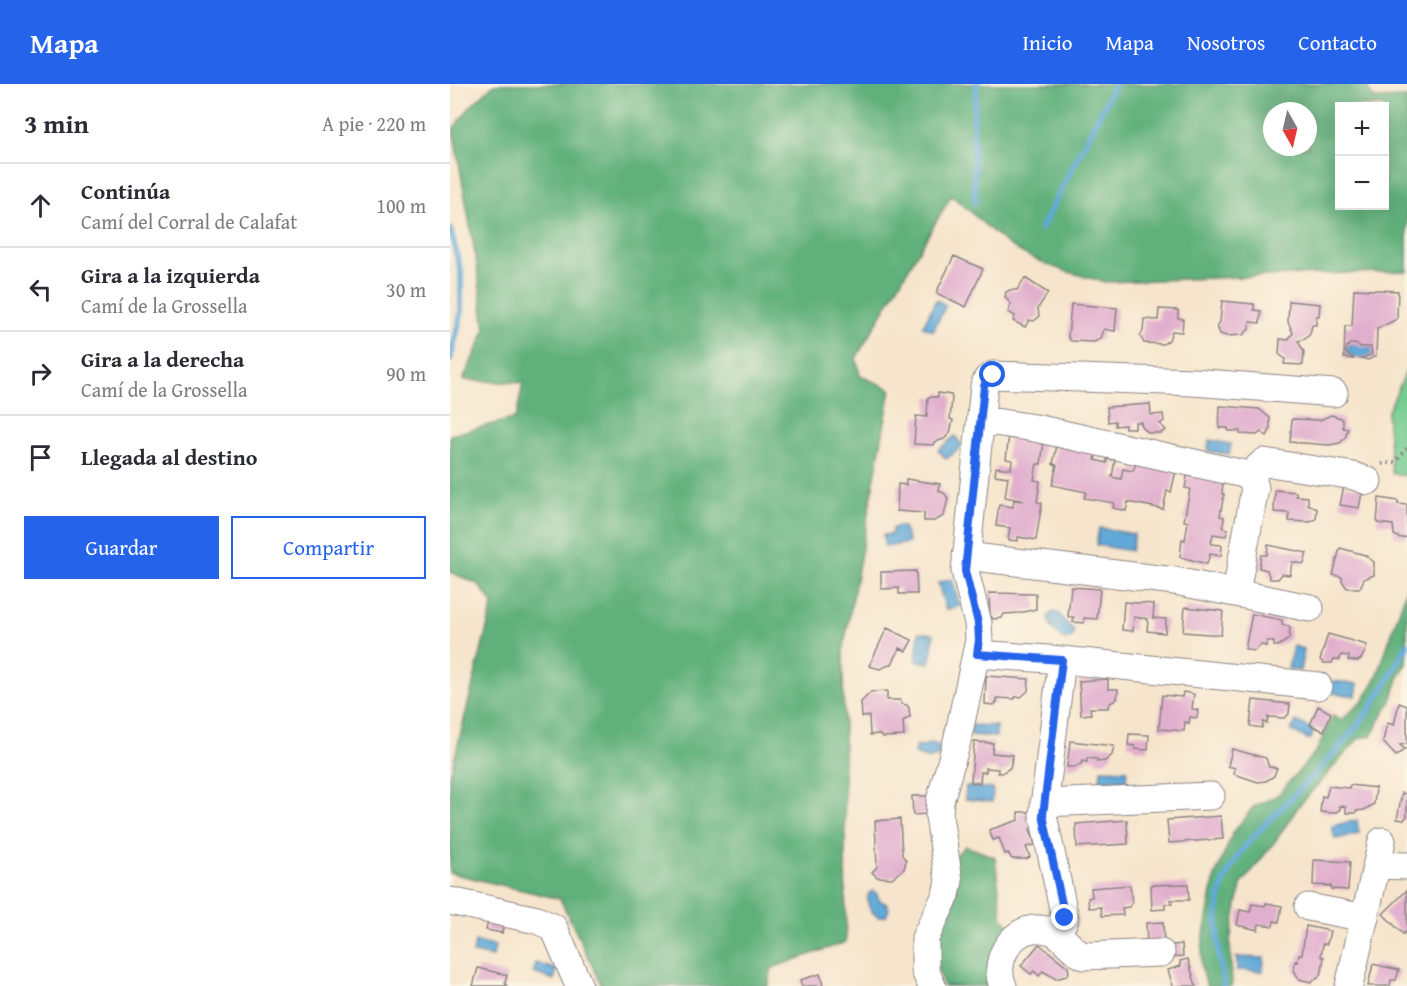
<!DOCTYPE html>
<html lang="es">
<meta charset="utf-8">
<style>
:root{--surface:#fff;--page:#f2f2f3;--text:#2b2b33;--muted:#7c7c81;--line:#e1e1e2;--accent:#2563eb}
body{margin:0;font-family:"Gentium Book Plus",serif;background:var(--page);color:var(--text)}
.controls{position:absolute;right:18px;top:18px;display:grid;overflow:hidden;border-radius:0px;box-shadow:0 6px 24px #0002}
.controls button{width:54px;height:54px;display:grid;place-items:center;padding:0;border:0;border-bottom:2px solid var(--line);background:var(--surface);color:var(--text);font:30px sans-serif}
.compass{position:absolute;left:813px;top:18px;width:54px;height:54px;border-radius:50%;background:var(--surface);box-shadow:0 6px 24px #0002;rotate:172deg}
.stop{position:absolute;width:18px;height:18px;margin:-14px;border:4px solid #2563eb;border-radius:50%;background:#fff}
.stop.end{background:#2563eb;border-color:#fff;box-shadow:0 2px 6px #0008}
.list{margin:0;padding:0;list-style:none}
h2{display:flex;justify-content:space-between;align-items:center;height:78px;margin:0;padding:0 24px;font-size:26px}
h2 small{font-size:20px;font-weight:400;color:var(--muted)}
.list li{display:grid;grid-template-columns:39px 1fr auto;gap:18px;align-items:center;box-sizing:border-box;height:84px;padding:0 24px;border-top:2px solid var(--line)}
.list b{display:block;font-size:22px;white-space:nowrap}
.list p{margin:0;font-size:20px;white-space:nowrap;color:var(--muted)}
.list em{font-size:20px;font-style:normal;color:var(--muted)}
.actions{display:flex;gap:12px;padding:18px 24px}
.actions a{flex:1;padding:14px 0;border:2px solid var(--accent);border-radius:0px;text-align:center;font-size:21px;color:var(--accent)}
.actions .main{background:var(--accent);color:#fff}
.icon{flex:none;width:33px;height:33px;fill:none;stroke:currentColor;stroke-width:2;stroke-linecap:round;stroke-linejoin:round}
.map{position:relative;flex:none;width:957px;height:902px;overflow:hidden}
header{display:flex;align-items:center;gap:36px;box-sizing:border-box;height:84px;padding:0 30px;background:var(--accent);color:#fff}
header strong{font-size:28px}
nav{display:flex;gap:33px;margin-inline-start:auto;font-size:21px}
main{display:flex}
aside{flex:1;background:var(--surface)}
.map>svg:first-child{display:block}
.green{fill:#75cc91;stroke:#4c7766;stroke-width:1.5}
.forest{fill:#60b07b;stroke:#41695b;stroke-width:1.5;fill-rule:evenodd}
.water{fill:#61a9d8;stroke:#42668a;stroke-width:1.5}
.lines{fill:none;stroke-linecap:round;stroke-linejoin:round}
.stream{stroke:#61a9d8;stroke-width:6}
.building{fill:#e1afce}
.minor-casing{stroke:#8c8484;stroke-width:29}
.path{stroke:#8c8484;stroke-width:4;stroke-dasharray:1.5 4.5;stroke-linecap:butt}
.minor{stroke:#fff;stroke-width:27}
.route{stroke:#2563eb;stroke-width:8}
</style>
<header>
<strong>Mapa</strong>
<nav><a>Inicio</a><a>Mapa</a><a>Nosotros</a><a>Contacto</a></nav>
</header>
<main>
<aside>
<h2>3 min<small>A pie · 220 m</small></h2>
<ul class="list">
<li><svg class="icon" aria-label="ahead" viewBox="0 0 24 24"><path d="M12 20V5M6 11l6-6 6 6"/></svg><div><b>Continúa</b><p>Camí del Corral de Calafat</p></div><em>100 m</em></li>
<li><svg class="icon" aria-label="left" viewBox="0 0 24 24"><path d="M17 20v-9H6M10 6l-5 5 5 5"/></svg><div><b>Gira a la izquierda</b><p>Camí de la Grossella</p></div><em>30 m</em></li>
<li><svg class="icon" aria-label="right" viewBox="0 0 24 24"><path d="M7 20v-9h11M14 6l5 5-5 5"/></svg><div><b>Gira a la derecha</b><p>Camí de la Grossella</p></div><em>90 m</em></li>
<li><svg class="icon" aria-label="arrive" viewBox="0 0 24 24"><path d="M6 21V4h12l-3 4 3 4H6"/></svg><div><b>Llegada al destino</b></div></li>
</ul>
<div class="actions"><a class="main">Guardar</a><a>Compartir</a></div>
</aside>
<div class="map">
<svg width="957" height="902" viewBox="0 0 957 902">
<rect width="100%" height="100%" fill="#fcf5e5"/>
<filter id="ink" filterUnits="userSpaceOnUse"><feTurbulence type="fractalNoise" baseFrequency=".0167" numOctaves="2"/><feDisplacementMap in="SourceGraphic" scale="12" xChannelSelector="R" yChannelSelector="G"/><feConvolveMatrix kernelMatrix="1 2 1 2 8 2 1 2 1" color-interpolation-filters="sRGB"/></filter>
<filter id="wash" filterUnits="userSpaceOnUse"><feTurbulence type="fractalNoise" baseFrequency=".008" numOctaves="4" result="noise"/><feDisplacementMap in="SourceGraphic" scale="24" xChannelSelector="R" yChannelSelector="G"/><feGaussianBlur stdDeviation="1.35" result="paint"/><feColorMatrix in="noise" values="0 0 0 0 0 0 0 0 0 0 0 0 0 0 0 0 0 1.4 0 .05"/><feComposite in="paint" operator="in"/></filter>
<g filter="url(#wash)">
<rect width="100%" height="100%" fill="#f6e5cc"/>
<path class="green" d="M957 286V392L942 389 937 329Z"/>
<path class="forest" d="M44 0H915L924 15 957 14V187L655 198C623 190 589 181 561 162 539 148 522 126 501 112L406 274 410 292 441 305 393 567 396 858 322 884 318 902H152L110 815 0 789V692L43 520 28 500 0 488V351L66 334 73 299 13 296 35 247 27 181 3 45 20 23ZM890 22H934V122H890ZM822 27H858V63H822Z
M957 504V578L948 595 941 617 921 652 909 654 848 723 826 756 791 801 780 857 782 902H757L751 882 753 856 765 792 783 749 803 723 828 711 867 666 883 631 891 636 913 617 927 593Z
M515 762 545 773 552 832 558 840 563 842 544 902H493L485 875 504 773Z"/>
<path class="water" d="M486 216 496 221 483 247 473 242Z
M900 260 921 263 922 271 913 274 901 273 896 268 897 263Z
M505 352 513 362 496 375 488 366Z
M759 356 781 360 779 370 758 367Z
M448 442 453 443 459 459 435 463 433 451 442 450V445Z
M649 444 684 450 681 467 646 461Z
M502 495 510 522 496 526 488 499Z
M603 528 609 530C611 532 612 535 614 537 620 544 627 543 622 554L614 556 601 543 598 533Z
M469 548 484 550 480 579 466 577Z
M843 562 854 565 850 587 838 585Z
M883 597 908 600 906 612 881 609Z
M846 637 864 646 860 656 841 647Z
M521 641 546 642V653L520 651Z
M481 659 488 661 490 669C484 678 473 674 464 669L466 662 473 663Z
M651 685 677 686 676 698 650 697Z
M516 702 543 705 542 718 515 715Z
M907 736 909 750 885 755 882 742Z
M423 807 427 810 429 816 437 820 439 825 436 832 428 833C420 827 415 818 419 809Z
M25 858 45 862 43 873 23 869Z
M787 873 814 874 813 887 787 886Z
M86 879 107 886 104 896 83 889Z"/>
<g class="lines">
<path class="stream" d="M525 118 523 39 527 0
M0 145 11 188V230L0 276
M591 145 665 0
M774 902C768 871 762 828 774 798 789 760 824 733 851 704 877 677 905 648 925 617 937 599 947 580 957 561"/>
</g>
<g id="blocks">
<path class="building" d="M504 172 533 185 516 223 486 209Z
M575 194 598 209 588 224 589 233 584 237 579 236 575 243 563 237 565 232 558 228 561 220 555 213 556 208 560 206H567Z
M904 205 948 207 947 235 927 245 926 272 918 276 911 274 922 271 921 263H911L905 260H900L897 263 896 268 898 271 905 275 894 274 895 242H902Z
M772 217 804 220V226L811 227 810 239 800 238 799 245 793 251 776 252 770 250 767 242 770 238Z
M839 217 870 220 869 232H866V241H862L860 250 855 255 848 257 854 268 853 281 834 280 835 275 829 270 830 255 838 256 843 249 838 238Z
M621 220 667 224 665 247 654 245 651 255 644 258 621 257 618 253Z
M709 225 728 226V234L733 235 732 248 722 247 719 256 713 260 694 259 690 252 693 247 694 235 708 236Z
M488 309 501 311 502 314 500 335 503 336 500 349 494 355 485 358 484 361 464 360 466 332 477 333 478 313H488Z
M700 320 701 331 713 330 714 337 710 340 716 346 711 349H699L692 343 691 338H685V344H675V341L665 342V337L658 338 657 323Z
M770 322 809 325 820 334V346L817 352 811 348 807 351 790 350V347H778V344H769Z
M881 331 891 334 893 337V344L898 345 895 354 890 359 879 361 840 358 842 335 870 336Z
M559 351 594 357 591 380H587L584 396 590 397 587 418 592 419 586 456 568 453V457L558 456 560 444 546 442 549 421 563 423 564 416 574 417 555 413 558 393 545 391 546 383 561 385 562 376 556 375Z
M608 357 647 366 645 376 657 379V375L665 376 662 393 671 395 673 385 683 387 686 379 726 387 721 408 717 407 713 425 678 418 676 427 663 424 664 419 634 414 636 408 602 401 607 381 603 380Z
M737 392 773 398 772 410H774L770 432 774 433 773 444 778 445 776 452 763 450 761 460 772 461 771 472 760 470 757 480 730 473 732 455 735 456 738 438 734 437 740 405 735 404Z
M456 395 490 400 489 407 494 409 498 414 494 432 484 437H474V429L447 427 448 400 456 401Z
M894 401 913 404 909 424 890 421Z
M825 406 846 408V412L858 413V420L867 425 866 435 860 438 839 437V429L824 428Z
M929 414 948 417V420L957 421V453L950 454 944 451 943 441 927 439Z
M818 461 857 469 854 480 842 478 840 491 832 490 828 495H820L817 486 809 484 811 471H817Z
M890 464 915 471 924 478V491L914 495 910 504H897L892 497V493L883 491Z
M466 487 467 510H449V504L431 505V488Z
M621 503 650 505 647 535 634 534V539L623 538 624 533H618Z
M539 509 586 510V525L570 529 554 530 552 534 543 535 540 531Z
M674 518 704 520 703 534 716 535 715 549 697 547 698 535 684 533 683 547 672 546Z
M735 523 773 527 771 551 733 548Z
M802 530 832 536V541L840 543 839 555 828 562H824V558L817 557 816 562 811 561 804 567 795 565Z
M437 544 462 556 456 567 450 564 442 580 430 585 419 582Z
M878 550 917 561 915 568 911 575 907 577 898 576 899 572 891 571 890 576 884 575 882 579H874L870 576Z
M536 592 579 595 578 607 571 613H565V615L547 614V618L544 621 535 620Z
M658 595V605H668L667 615 659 620 658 624H640L641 630 631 631 629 597Z
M437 607V616H450L451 620 457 621 459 624 460 633 453 637 454 652 433 653 429 650 420 651 419 632 412 633 411 618 421 608Z
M733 608 744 610 742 625 748 626 747 634 740 633 739 639 735 638 734 647 709 645 712 611 732 613Z
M803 616 840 620 839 630 834 634 818 633 817 639 813 638 812 644 800 642Z
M949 619 957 622V660L950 661 955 665 946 672 933 658 937 639 944 641Z
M868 622 881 629 874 647 860 641Z
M679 650 699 651 698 666 685 665V662L678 661Z
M620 657 664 662 663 667 662 671 655 677 647 678V675L637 674V678L632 677 631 680 626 683H617Z
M524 658 543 659 542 669 563 671 560 684 552 689H548V685L536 684V688H531L530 699 521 698Z
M782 665 816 674 819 683 827 684 824 692 816 697 808 698 784 690 785 684 778 682Z
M900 701 926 704 924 720 914 726 906 727V729H896V723L890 722V726L884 729 870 728 872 712 876 713 879 702 899 704Z
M952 709 957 710V732L954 736 947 735Z
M462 712H478V730L463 731Z
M568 728H581L584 744 580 745 585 761 576 763 580 773 576 775H562L558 769 555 770 549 754 543 756 539 746 569 736Z
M771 732 773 755 719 759 717 736Z
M450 735 452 771 456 777 454 785 442 794 427 793 422 788 427 783 425 737Z
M677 736 678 760 627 763 626 740Z
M864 776 900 778 898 806 881 805V802L863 801Z
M738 800 739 816H721L722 820H715V825L702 826 701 801Z
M680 801 682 819 679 823 672 824 673 831 652 832 651 823 639 824 638 814 642 813 641 804Z
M957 806V847L953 850 933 830Z
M816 819 832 822 829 838 824 837 823 842 809 840 808 846 787 841 790 826 800 828 802 820 815 822Z
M39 832 54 835 52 849 36 846Z
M713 838 714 862H697L696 839Z
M856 842 880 847 877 860H873L871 872 874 873 872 887 868 894 861 898 849 895 844 886 845 877 848 878 849 870H852Z
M589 860 618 883 619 888 616 892 606 895 593 887 589 892 584 887 581 890 571 882Z
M732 860 733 872 714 874V862Z
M738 875 746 902H723L718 886 731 882 730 877Z
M923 880 949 886 946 896H941L940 902H918Z
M28 884 57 891 55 899 57 902H23Z
M370 890 373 902H352L350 896Z"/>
</g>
</g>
<g filter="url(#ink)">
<use href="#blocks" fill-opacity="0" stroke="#8c8484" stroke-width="1.5"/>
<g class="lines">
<defs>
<path id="minor" d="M531 336 585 344 794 390 802 393 805 404 786 509
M802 393 807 384 814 378 904 392 918 397
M516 472 725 497 860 524
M527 570 612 576 868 602
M612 576 593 731 615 834 613 839 602 847C615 853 621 867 634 872L711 869
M594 719 761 712
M927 781 957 782
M0 817 87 836 104 844 129 902
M858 823 915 834
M482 902 475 887V854L496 811 499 797 489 732 490 717 507 657 529 556 528 539 515 487 534 302 537 295 543 291 743 298 884 309
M553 902C543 879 558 849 583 845 589 844 596 846 602 847
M899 902 932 757"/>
</defs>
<use href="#minor" class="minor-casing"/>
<path class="path" d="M932 380 946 378 957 364"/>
<use href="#minor" class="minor"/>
</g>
</g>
<g class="lines" filter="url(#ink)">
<path class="route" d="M543 291 537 295 534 302 515 487 528 539 529 556 527 570 612 576 593 731 615 834"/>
</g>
</svg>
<div class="controls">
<button>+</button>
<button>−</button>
</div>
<svg class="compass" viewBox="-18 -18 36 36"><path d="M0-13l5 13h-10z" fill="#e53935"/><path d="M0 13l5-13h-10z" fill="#7c7c81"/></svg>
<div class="stop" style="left:543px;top:291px"></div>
<div class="stop end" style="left:615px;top:834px"></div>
</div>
</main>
